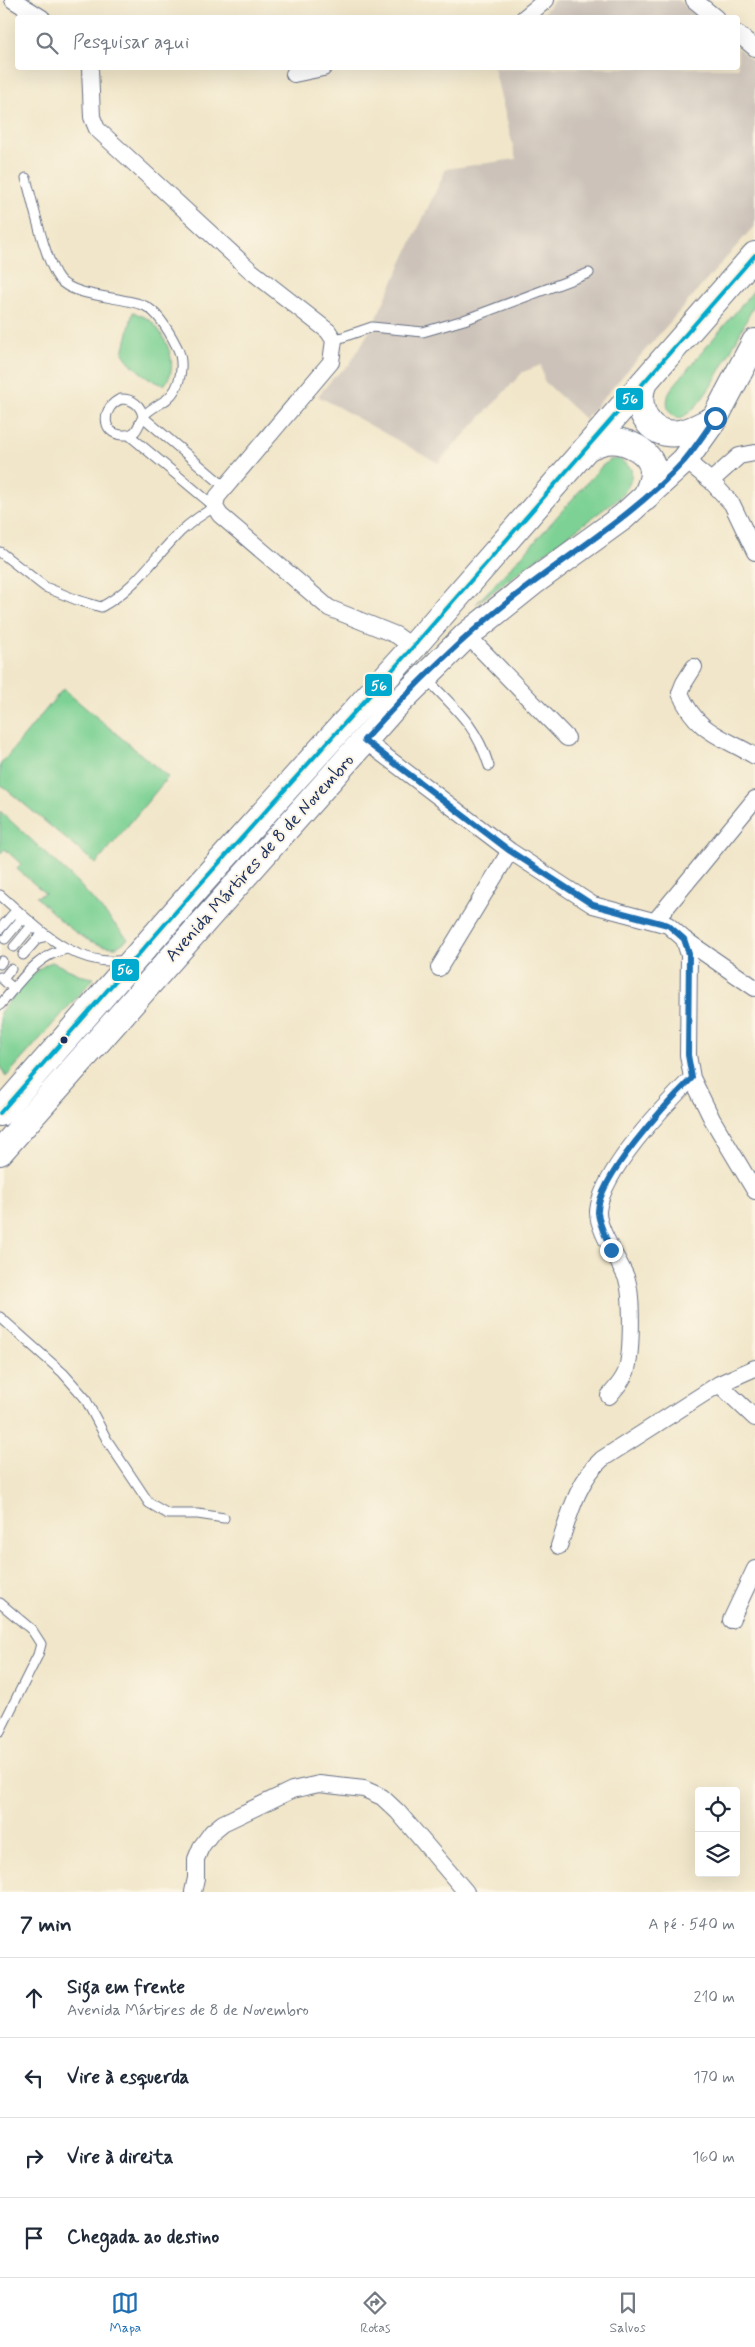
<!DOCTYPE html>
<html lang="pt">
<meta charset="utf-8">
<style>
:root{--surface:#fff;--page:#f6f6f7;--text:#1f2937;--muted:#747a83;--line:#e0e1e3;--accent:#1f6fb2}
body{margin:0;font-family:Mynerve,sans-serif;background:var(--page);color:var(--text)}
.controls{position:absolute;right:15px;bottom:15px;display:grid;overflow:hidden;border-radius:5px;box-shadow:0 5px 20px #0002}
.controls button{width:45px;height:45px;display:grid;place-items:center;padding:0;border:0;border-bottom:1px solid var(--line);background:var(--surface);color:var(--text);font:25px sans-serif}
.stop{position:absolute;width:15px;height:15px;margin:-11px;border:4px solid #1f6fb2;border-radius:50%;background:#fff}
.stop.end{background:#1f6fb2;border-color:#fff;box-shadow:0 1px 5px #0008}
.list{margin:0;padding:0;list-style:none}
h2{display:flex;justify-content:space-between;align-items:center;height:65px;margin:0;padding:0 20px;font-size:21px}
h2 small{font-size:16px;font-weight:400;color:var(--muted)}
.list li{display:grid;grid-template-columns:32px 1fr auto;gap:15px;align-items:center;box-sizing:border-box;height:80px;padding:0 20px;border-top:1px solid var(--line)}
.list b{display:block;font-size:19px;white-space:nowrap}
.list p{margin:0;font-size:16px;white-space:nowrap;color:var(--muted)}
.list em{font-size:16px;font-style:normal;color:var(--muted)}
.icon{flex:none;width:28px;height:28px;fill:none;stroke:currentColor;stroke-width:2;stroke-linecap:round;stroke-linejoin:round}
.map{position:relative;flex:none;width:755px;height:1892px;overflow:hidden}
.search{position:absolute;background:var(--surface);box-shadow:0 5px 20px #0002;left:15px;right:15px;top:15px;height:55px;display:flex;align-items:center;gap:12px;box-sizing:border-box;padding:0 18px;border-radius:5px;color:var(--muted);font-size:19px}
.sheet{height:385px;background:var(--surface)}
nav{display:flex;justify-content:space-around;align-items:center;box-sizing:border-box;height:70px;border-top:1px solid var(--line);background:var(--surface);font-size:14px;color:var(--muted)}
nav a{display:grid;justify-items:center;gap:2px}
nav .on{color:var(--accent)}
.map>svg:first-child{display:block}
.industrial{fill:#ccc2b9}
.green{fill:#7dd194;stroke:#4c8079}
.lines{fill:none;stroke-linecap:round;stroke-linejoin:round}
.service-casing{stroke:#666f83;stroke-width:11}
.minor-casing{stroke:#666f83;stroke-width:18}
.primary-casing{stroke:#666f83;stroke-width:28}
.service{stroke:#fff;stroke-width:9}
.minor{stroke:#fff;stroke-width:16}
.primary{stroke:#fff;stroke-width:26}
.bus-1-casing{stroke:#fcf5e5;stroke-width:8}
.bus-1{stroke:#00a9ce;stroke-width:4}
.route{stroke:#1f6fb2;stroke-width:6}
.bus-dot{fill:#1b2f5e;stroke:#fcf5e5;stroke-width:2}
.labels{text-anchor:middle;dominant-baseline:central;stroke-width:4;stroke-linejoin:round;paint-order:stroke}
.street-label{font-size:18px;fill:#1b2f5e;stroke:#fcf5e5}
.line-badge{stroke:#fcf5e5;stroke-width:2}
.badge-label{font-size:14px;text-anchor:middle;font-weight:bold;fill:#fff}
</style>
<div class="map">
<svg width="755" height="1892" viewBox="0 0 755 1892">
<rect width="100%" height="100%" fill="#fcf5e5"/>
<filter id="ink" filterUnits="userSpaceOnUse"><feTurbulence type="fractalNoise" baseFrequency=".02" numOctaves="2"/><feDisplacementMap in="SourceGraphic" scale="10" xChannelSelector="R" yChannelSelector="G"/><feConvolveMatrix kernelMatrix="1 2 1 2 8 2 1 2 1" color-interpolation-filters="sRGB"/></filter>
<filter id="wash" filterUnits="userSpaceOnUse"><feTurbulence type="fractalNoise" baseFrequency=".0096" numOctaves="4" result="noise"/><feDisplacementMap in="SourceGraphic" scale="20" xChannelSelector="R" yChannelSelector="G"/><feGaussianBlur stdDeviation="1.12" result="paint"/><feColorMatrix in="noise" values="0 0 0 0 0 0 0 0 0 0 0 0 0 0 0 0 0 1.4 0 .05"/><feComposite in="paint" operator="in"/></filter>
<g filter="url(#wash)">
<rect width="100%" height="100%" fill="#f1e6c9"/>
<path class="industrial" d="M555 0H678L699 17 538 18Z
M738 48 755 63V225L585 419 544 381 541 365 523 372 438 463 318 396 333 378 349 365 372 327 446 169 516 159 494 68H738Z"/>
<path class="green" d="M755 289V304C739 331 708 408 680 418 665 415 665 400 671 389Z
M133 312C139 315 146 317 151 321 166 336 181 367 164 385 150 381 130 366 123 353Z
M619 459 631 468C633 481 628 488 620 497L476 604 529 548 601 467 610 460Z
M63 689 168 777 96 864 0 784V765Z
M0 811 77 882 128 939 117 947C84 948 59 918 36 897L45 893 17 869 21 864 5 849 0 854Z
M52 962 83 976 94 978 6 1077 0 1064V1012C13 998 34 967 52 962Z"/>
</g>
<g filter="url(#ink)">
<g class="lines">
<defs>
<path id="service" d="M26 178C33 203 45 261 59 279 74 298 123 296 145 306 158 312 171 335 177 347 185 363 181 388 167 399 161 404 147 410 143 417 137 426 138 436 123 435 100 434 102 406 121 399 133 399 141 405 143 417L225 487
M334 340 372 327 423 332 464 320 589 273
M0 552 45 587 77 600 101 607C134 590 154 558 180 532 191 522 202 514 215 507L129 435
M426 678C455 709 476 724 489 766
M0 895C36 926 74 969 126 960
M0 929 13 914H21
M5 939 20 921H30
M14 947 29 929H39
M23 955 38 938 48 936
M0 964 2 961
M0 977 14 989
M3 979 11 969
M0 1005C19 983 37 954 67 949
M0 1317 63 1373 85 1398 107 1440 149 1503 168 1514H198L224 1518
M0 1603 32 1630 41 1644 38 1655 0 1731"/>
<path id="minor" d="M13 0 42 18
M694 0 716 18
M524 18 546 0
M738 34 755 48
M90 68 92 117 97 129 250 270 328 331 334 340 331 362 217 497 215 507 220 515 329 608 396 635 413 647
M294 74 323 68
M685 460 711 481 732 504 755 552
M711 481 739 456 755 453
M467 635 567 738
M694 667 684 683 680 693C697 733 721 736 755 756
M364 740 510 851 593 905 668 925 684 939 755 988
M656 920 755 799
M684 939 689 955 688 1055 692 1078 712 1119 755 1191
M439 968 510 851
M719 1384 755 1418
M609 1396C616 1388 622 1382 626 1372 632 1355 633 1293 626 1277 619 1260 597 1229 598 1211 602 1171 664 1106 692 1078
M559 1546C569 1516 578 1480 602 1459L719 1384 755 1368
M731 1620 755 1569
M193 1892 196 1878V1859L201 1847 212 1832 223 1823 292 1790 319 1784 364 1789 382 1797 398 1812 466 1892"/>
<path id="primary" d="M644 382C633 407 648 438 679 433 691 432 703 424 714 419
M587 448C593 445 600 442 606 441 624 438 653 451 653 472 653 482 649 490 645 498
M0 1113 194 891 413 647 755 255
M0 1152 393 708 467 635 532 583 623 517 685 460 715 418 755 342"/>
</defs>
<use href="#service" class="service-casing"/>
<use href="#minor" class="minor-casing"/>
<use href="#primary" class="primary-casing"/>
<use href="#service" class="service"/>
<use href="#minor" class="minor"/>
<use href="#primary" class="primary"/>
<defs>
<path id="bus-1" d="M0 1113 194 891 413 647 755 255"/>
</defs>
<use href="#bus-1" class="bus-1-casing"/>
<use href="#bus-1" class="bus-1"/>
</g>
</g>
<g class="lines" filter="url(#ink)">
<path class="route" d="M611 1250C607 1239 599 1225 598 1213 596 1179 668 1102 692 1078L688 1055 689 954 684 939 668 925 593 905 510 851 364 740C409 690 456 643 509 601 567 555 633 517 684 461 695 448 705 433 715 418"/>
</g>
<circle class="bus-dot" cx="64" cy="1040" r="4.5"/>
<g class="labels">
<g class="street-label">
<text transform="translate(260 858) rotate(-48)">Avenida Mártires de 8 de Novembro</text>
</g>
</g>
<g class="line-badge">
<rect x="615" y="387" width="29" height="24" rx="5" fill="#00a9ce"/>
<rect x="364" y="673" width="29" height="24" rx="5" fill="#00a9ce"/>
<rect x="111" y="958" width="29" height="24" rx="5" fill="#00a9ce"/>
</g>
<g class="badge-label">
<text x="630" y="403">56</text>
<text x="379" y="690">56</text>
<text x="125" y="974">56</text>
</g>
</svg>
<div class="controls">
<button><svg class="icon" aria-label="locate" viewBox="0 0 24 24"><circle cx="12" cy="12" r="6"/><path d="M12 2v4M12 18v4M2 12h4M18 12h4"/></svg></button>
<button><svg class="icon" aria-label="layers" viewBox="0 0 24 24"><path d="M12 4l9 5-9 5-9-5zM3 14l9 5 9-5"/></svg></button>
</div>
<div class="stop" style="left:715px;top:418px"></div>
<div class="stop end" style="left:611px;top:1250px"></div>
<div class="search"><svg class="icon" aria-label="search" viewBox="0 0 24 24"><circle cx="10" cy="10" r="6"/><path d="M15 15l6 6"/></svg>Pesquisar aqui</div>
</div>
<section class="sheet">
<h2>7 min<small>A pé · 540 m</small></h2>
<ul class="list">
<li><svg class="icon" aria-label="ahead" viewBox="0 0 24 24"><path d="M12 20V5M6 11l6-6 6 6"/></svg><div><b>Siga em frente</b><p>Avenida Mártires de 8 de Novembro</p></div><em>210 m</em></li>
<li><svg class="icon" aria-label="left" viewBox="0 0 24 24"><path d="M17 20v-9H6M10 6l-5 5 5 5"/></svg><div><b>Vire à esquerda</b></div><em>170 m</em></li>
<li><svg class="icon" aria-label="right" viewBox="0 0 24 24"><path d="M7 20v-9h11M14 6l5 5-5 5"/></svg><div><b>Vire à direita</b></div><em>160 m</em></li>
<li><svg class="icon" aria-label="arrive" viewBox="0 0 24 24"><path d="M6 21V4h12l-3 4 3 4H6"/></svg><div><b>Chegada ao destino</b></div></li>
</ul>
</section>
<nav>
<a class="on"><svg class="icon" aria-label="map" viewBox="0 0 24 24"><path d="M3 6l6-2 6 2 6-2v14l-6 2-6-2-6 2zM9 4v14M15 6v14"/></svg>Mapa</a>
<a><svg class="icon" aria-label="directions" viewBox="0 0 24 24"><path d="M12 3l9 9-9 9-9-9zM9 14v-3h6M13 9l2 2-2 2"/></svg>Rotas</a>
<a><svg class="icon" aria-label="saved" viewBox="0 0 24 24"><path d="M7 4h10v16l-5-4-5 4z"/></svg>Salvos</a>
</nav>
